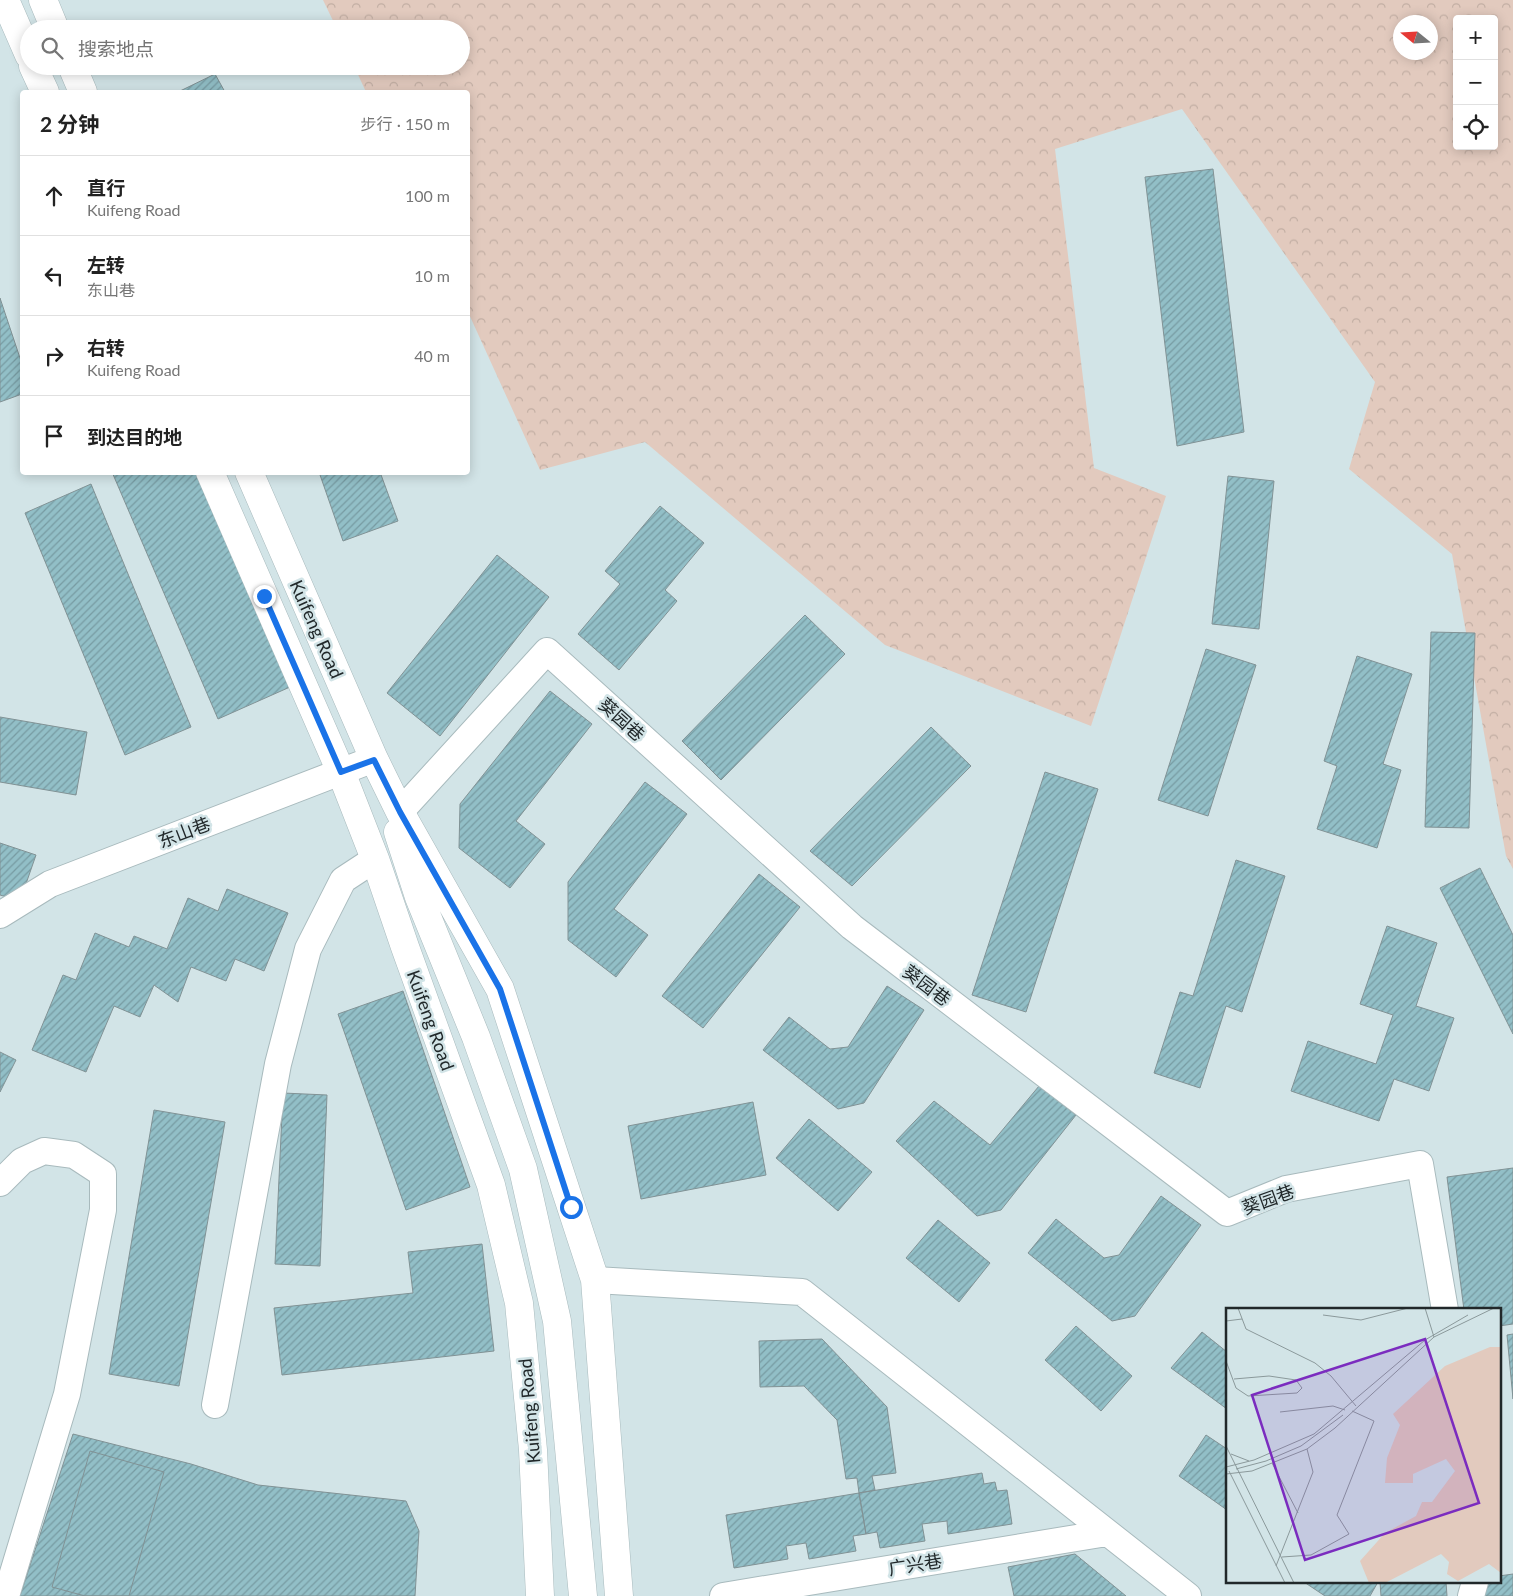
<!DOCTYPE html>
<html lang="zh">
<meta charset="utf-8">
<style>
:root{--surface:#fff;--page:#f2f2f2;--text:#222;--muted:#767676;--line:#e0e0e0}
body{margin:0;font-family:Lato,"Noto Sans SC",sans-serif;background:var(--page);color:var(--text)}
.controls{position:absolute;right:15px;top:15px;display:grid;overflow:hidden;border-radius:5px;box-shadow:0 2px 12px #0003}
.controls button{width:45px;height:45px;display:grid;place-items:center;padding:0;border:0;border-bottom:1px solid var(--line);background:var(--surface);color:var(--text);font:25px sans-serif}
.compass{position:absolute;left:1393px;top:15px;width:45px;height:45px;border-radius:50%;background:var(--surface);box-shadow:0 2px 12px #0003;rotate:288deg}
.stop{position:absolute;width:15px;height:15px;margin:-11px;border:4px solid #1a73e8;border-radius:50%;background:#fff}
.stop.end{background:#1a73e8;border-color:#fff;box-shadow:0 1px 5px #0008}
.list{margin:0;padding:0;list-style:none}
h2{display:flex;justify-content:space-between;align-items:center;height:65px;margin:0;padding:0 20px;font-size:21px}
h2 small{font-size:16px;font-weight:400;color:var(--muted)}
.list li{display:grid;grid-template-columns:32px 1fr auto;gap:15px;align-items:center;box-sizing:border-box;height:80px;padding:0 20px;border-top:1px solid var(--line)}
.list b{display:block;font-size:19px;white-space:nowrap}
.list p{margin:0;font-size:16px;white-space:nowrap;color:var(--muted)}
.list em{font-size:16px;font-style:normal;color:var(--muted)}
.icon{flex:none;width:28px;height:28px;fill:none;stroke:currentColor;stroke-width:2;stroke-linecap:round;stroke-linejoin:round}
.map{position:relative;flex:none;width:1513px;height:1596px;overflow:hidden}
.search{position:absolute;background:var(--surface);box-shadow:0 2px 12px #0003;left:20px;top:20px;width:450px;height:55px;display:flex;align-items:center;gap:12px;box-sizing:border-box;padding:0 18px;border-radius:28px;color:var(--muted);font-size:19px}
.panel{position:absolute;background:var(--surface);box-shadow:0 2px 12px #0003;left:20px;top:90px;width:450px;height:385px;border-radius:5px}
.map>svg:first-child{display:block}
.forest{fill:url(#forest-crowns);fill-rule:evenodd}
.building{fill:url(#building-hatch);stroke:#819295}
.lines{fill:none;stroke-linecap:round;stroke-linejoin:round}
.minor-casing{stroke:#a8babd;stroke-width:28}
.secondary-casing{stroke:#a8babd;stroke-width:29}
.minor{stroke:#fff;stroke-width:26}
.secondary{stroke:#fff;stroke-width:28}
.route{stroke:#1a73e8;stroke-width:6}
.labels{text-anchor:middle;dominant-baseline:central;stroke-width:5;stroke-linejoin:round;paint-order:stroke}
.street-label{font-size:18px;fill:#21282a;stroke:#d2e4e7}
.inset-road{fill:none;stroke:#8b999b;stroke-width:1}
.view{fill:#7b2cbf;fill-opacity:0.15;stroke:#7b2cbf;stroke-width:2.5}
.inset-edge{fill:none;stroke:#21282a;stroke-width:2.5}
</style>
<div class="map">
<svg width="1513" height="1596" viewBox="0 0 1513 1596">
<defs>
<pattern id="forest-crowns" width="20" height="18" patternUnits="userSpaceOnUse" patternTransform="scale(1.25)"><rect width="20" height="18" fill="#e2cabe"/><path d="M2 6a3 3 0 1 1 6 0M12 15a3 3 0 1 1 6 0" fill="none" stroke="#c2aea3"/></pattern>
<pattern id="building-hatch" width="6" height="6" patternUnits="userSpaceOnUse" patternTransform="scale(1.25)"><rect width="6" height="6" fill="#92bfc7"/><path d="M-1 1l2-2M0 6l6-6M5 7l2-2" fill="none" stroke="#779ba2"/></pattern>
</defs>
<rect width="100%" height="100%" fill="#d2e4e7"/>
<path class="forest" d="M323 0H1513V869L1506 856 1452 554 1349 469 1375 382 1182 109 1055 149 1094 468 1166 496 1091 726 885 645 645 442 540 470 468 312V92H366L354 66H461V29H337ZM1457 19H1494V146H1457ZM1400 22H1430V52H1400Z"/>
<path class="building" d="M215 74 225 92H178Z
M1213 169 1244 432 1177 446 1145 177Z
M0 298 22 364V394L0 402Z
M112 472H197L290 687 218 719Z
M319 472H380L398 521 343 541Z
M1228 476 1274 481 1259 629 1212 624Z
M91 484 191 727 125 755 25 513Z
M660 506 704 543 665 590 677 601 619 670 578 634 620 584 605 571Z
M497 555 549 597 440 736 387 693Z
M805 615 845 654 721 780 682 741Z
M1431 632 1475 633 1469 828 1425 827Z
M1206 649 1256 665 1208 816 1158 800Z
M1357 656 1412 674 1383 764 1401 770 1377 848 1317 829 1337 766 1324 761Z
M550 691 592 724 516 821 545 844 510 888 459 848 460 804Z
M0 717 87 732 76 795 0 782Z
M931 727 971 766 852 886 810 851Z
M1045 772 1098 789 1026 1012 972 995Z
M645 782 687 814 614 909 648 935 616 977 568 940V882Z
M0 843 36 855 20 901 0 895Z
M1236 860 1285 876 1242 1012 1226 1006 1200 1088 1154 1073 1180 992 1193 996Z
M1480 868 1513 935V1034L1440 888Z
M759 874 800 907 703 1028 662 996Z
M227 889 288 913 264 971 235 959 226 981 191 967 178 1002 154 985 140 1017 114 1006 86 1072 32 1050 63 975 76 980 95 933 129 947 134 936 167 949 188 898 218 911Z
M1387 926 1437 943 1416 1006 1454 1018 1429 1091 1394 1079 1379 1121 1291 1091 1308 1041 1376 1064 1393 1015 1360 1004Z
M887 986 924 1010 864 1103 838 1109 763 1050 789 1017 830 1049 848 1047Z
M403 991 470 1187 406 1210 338 1014Z
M0 1052 16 1060 0 1092Z
M1039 1086 1076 1115 1001 1210 977 1216 896 1141 934 1101 990 1145Z
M283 1093 327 1095 320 1266 275 1264Z
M753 1102 766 1175 641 1199 628 1126Z
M154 1110 225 1122 179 1386 109 1374Z
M809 1119 872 1172 838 1211 776 1158Z
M1513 1168V1324L1499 1326V1310H1464L1447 1177Z
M1161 1196 1201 1225 1135 1316 1112 1321 1028 1253 1056 1219 1104 1258 1119 1255Z
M938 1220 990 1263 959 1302 906 1258Z
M482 1244 494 1351 282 1375 274 1308 413 1293 408 1252Z
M1076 1326 1132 1376 1101 1411 1045 1360Z
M1202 1332 1227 1352V1409L1171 1368Z
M1513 1334V1399L1507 1335Z
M822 1339 887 1407 896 1473 872 1476 875 1490 859 1493 857 1478 846 1479 837 1420 804 1386 760 1387 759 1341Z
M73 1434 191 1464 258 1485 406 1501 419 1531 415 1596H20Z
M1206 1435 1227 1449V1510L1179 1476Z
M90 1451 164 1472 129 1596H85L52 1587Z
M982 1473 984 1484 995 1482 997 1491 1007 1490 1012 1524 948 1534 947 1521 922 1524 925 1541 880 1548 877 1532 866 1534 859 1493Z
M859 1493 866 1534 853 1536 856 1551 809 1559 806 1543 786 1546 788 1559 734 1568 726 1515Z
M1075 1554 1126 1596H1014L1008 1567Z
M1513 1574V1596H1481L1478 1582H1499V1576Z
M1304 1582H1378L1370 1596H1325Z
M1380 1582H1446L1447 1596H1381Z"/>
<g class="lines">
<defs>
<path id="minor" d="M400 812 547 651 852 927 1227 1213 1286 1189 1420 1164 1445 1310
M0 915 50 884 374 759
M0 1183 22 1161 44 1151 74 1155 103 1174V1210L67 1394 6 1596
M595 1280 802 1292 1188 1596
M215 1405 278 1064 308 949 343 880 375 859
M723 1596 1107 1533
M1471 1596 1475 1582"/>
<path id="secondary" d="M5 0 29 55
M43 0 55 29
M33 66 45 92
M72 66 83 92
M210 472 341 772 375 859 405 947 491 1185 519 1303 533 1450 540 1596
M249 472 374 759 400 812 500 989 595 1280 619 1596
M398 832 419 897 476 1037 523 1169 557 1321 583 1596"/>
</defs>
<use href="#minor" class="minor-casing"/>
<use href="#secondary" class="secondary-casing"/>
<use href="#minor" class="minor"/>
<use href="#secondary" class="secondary"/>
</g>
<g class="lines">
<path class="route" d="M264 596 341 772 374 760 400 812 500 989 571 1207"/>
</g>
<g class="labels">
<g class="street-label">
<text transform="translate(317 629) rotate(66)">Kuifeng Road</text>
<text transform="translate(622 719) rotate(42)">葵园巷</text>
<text transform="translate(184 832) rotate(-21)">东山巷</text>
<text transform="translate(927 985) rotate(37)">葵园巷</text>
<text transform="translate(431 1020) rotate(70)">Kuifeng Road</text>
<text transform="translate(1268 1199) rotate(-20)">葵园巷</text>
<text transform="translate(529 1411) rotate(-95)">Kuifeng Road</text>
<text transform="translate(915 1564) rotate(-9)">广兴巷</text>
</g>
</g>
<g transform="translate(1226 1308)">
<rect width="275" height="275" fill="#d2e4e7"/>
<path d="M264 39H275V265L263 256 232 273 221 266 223 254 215 246 159 275H143L134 253 159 225 190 208 196 194H206L229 163 220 151 187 166V175H159L161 150 174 117 167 106 219 58Z" fill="#e2cabe"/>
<path class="inset-road" d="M12 0 20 21 89 55 105 68 130 98M199 0 208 29M97 7 135 12 182 0M0 13 16 11M0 53 10 80 22 88 71 85 76 80 70 72 43 68 8 71M54 104 107 98 119 102M0 138 68 275M5 146 23 153M46 155 72 205M0 159 28 152 88 126 199 32 242 7M10 161 40 153 75 138 117 107M3 163 59 275M0 166 26 163 81 141 109 120 208 29 268 0M56 249 85 247 123 226 111 207 148 113 126 103M50 258 87 164 81 141"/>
<path class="view" d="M199 31 253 195 79 252 26 87Z"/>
<rect width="275" height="275" class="inset-edge"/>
</g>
</svg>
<div class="controls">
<button>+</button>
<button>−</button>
<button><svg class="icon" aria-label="locate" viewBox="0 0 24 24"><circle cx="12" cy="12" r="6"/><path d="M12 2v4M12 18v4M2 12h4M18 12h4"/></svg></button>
</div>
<svg class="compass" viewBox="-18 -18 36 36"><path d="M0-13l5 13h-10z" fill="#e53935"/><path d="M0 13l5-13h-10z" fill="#767676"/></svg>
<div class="stop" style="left:571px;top:1207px"></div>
<div class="stop end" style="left:264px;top:596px"></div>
<div class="search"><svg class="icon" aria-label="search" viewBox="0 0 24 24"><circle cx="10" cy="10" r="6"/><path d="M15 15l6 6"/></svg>搜索地点</div>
<section class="panel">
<h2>2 分钟<small>步行 · 150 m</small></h2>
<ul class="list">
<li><svg class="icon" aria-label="ahead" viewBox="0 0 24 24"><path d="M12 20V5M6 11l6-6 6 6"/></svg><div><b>直行</b><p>Kuifeng Road</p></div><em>100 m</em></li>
<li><svg class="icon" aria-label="left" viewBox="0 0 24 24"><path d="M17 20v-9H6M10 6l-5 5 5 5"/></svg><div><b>左转</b><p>东山巷</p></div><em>10 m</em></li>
<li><svg class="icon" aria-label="right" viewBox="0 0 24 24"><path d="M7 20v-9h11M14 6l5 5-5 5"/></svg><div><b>右转</b><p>Kuifeng Road</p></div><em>40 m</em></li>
<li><svg class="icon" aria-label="arrive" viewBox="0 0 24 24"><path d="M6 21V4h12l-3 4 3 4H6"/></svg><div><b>到达目的地</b></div></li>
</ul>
</section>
</div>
